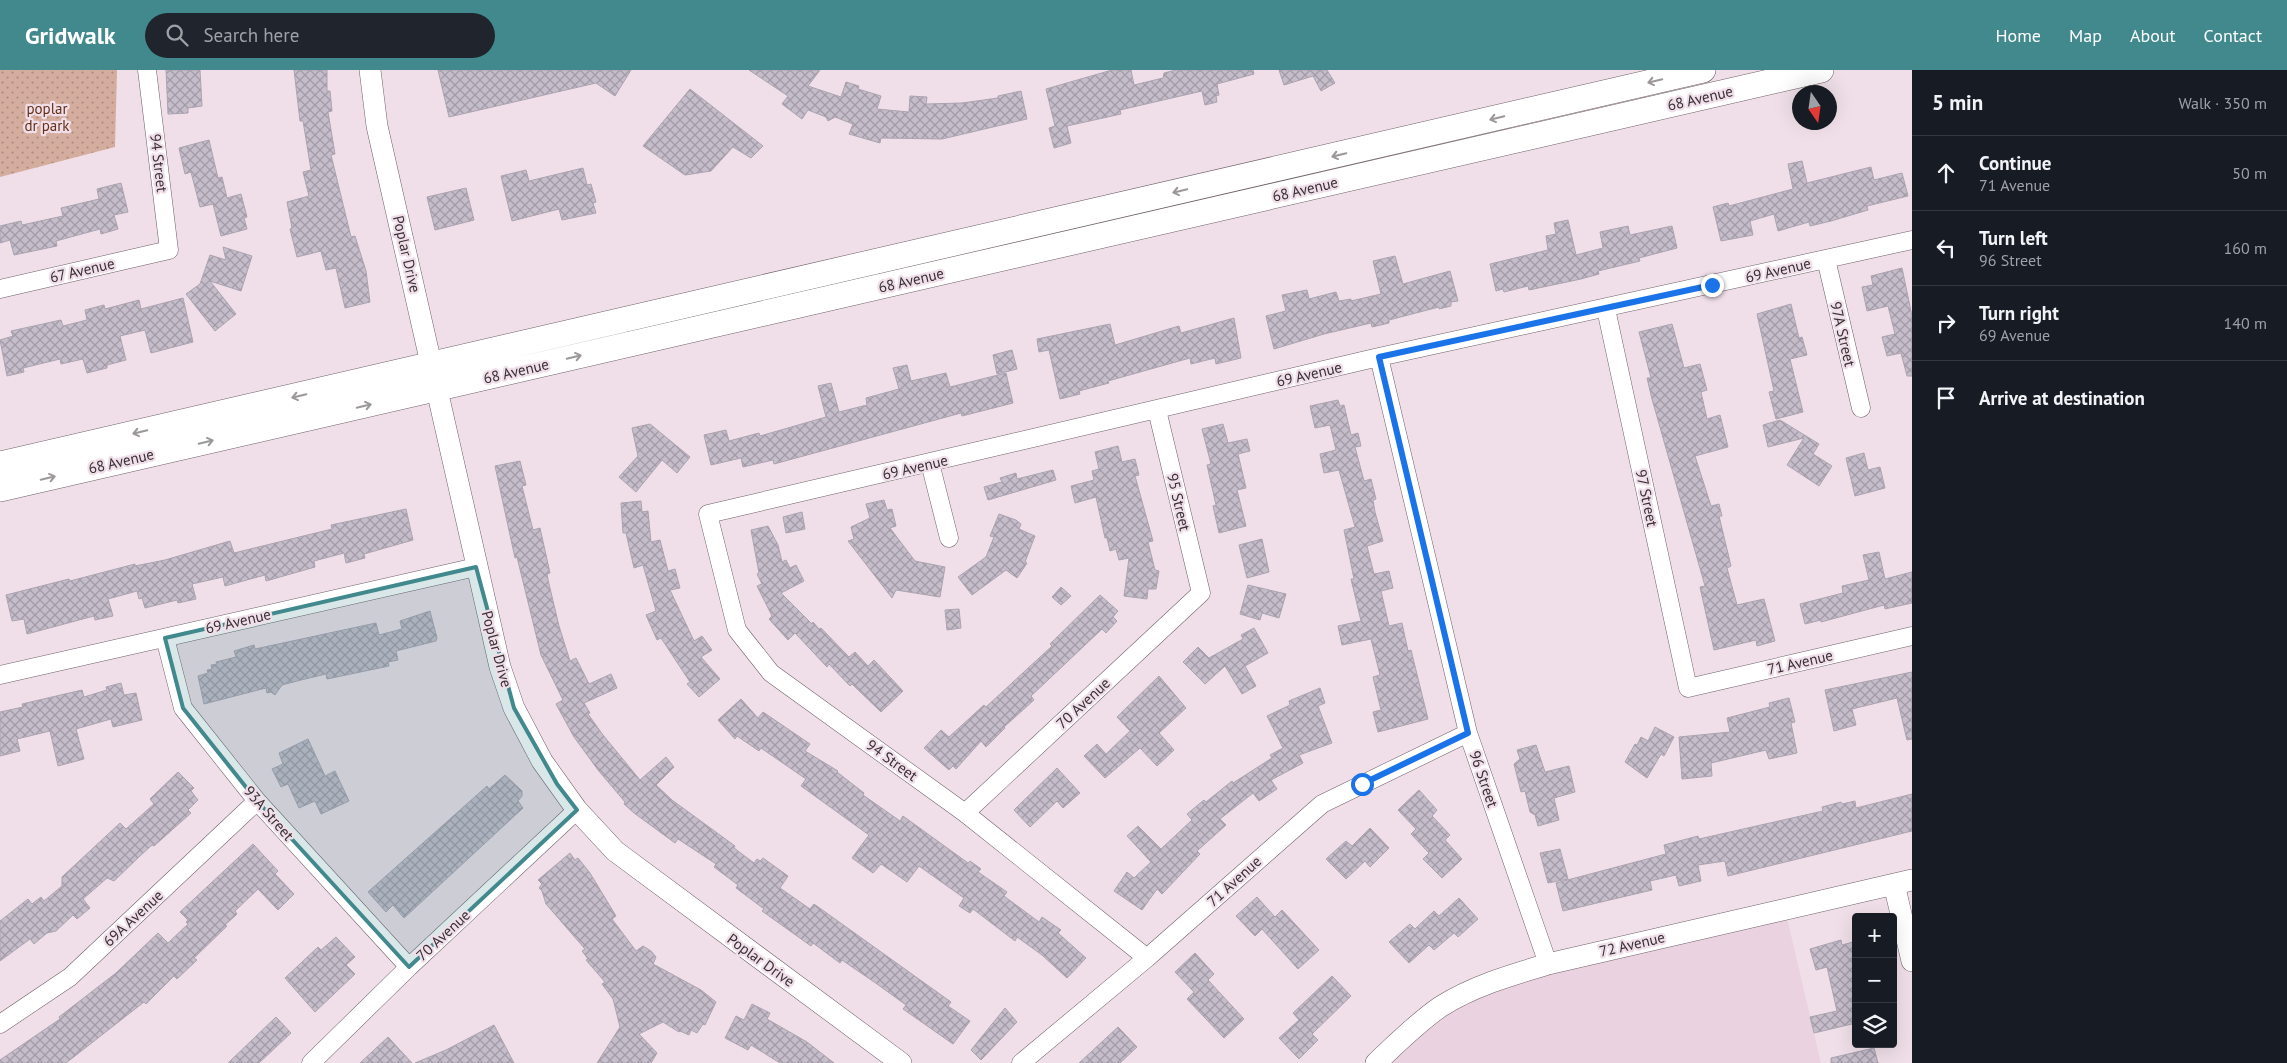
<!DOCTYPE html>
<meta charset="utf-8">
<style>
:root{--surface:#171b24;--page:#20242c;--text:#f1f3f6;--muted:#9ea1a6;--line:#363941;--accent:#41898d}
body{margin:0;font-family:"PT Sans",sans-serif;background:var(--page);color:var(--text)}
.controls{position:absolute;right:15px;bottom:15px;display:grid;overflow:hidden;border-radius:5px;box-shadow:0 5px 20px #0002}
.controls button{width:45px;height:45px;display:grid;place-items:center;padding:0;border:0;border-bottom:1px solid var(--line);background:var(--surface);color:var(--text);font:25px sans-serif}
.compass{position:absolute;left:1792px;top:15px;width:45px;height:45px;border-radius:50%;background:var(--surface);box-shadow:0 5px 20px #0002;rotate:167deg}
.stop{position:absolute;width:15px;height:15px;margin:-11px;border:4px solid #1a73e8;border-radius:50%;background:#fff}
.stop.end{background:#1a73e8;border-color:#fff;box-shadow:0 1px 5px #0008}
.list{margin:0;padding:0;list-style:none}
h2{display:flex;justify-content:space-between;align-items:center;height:65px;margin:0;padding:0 20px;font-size:21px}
h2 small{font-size:16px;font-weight:400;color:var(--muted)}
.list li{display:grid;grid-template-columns:32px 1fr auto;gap:15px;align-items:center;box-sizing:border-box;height:75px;padding:0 20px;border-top:1px solid var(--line)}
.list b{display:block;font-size:19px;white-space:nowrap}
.list p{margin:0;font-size:16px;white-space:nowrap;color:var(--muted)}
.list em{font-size:16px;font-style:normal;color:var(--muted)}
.icon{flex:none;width:28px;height:28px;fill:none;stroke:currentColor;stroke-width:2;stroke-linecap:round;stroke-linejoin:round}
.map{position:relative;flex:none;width:1912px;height:993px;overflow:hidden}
header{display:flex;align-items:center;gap:30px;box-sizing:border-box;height:70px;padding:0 25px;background:var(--accent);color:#fff}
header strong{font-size:24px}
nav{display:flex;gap:28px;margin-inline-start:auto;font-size:18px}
.search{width:350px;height:45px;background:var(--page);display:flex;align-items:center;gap:12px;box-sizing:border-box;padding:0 18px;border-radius:28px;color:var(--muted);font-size:19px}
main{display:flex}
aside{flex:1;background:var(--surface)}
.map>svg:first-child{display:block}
.built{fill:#ebd2e0}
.park{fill:url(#park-dots)}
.building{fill:url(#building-cross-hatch);stroke:#aca3b1}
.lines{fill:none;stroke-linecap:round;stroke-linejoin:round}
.minor-casing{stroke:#6e6067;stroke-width:19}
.tertiary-casing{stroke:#6e6067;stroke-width:22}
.secondary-casing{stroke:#6e6067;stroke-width:26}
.minor{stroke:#fff;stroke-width:18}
.tertiary{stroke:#fff;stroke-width:21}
.secondary{stroke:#fff;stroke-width:25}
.oneway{stroke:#9c989a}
.route{stroke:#1a73e8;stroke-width:6}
.marked{fill:#41898d;fill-opacity:0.2;stroke:#41898d;stroke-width:4;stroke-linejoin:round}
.labels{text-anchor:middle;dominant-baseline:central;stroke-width:4.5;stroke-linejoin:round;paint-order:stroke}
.street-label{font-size:15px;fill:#383135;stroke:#f0dfe8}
.park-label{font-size:15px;fill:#652f18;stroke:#f0dfe8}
</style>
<header>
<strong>Gridwalk</strong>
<div class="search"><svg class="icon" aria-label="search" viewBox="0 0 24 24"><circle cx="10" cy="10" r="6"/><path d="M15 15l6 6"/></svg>Search here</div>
<nav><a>Home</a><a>Map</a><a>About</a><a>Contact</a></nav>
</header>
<main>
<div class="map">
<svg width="1912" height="993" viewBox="0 0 1912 993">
<defs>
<pattern id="park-dots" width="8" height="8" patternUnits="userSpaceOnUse" patternTransform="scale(1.25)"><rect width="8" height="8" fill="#d5ad9e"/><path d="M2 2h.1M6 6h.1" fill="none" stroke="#ae8d82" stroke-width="1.8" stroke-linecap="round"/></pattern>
<pattern id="building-cross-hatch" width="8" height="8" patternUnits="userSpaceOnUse" patternTransform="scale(1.25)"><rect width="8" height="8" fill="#c6bdcb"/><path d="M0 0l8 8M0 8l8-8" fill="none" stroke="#a29aa6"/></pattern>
</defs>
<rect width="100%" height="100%" fill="#f0dfe8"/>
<path class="built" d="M1785 839 1821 993H1376L1470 921Z"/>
<path class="park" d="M0 0H117L115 77 0 107Z"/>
<path class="building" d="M166 0H200L202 36 188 38V43L168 44Z
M294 0H327V21H330L332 41 328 42 335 84 331 85 351 167 355 166 366 201 370 232 345 238 336 198 326 200 321 181 297 187 290 159 292 158 287 132 309 126 303 102 311 100 303 51H300Z
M438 0H631L615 26 596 13 449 47Z
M749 0H820L808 16 841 27 846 12 859 16 858 19 881 26 877 39 909 42 910 26 927 27 926 34 962 33 998 28V26L1021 21 1027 49 942 69 881 68 880 73 849 64 853 54 835 47 828 51 826 47 808 40 802 49 782 34 788 26Z
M1112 0H1131L1134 15 1163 8 1164 3 1176 0H1253L1254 4 1217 14 1219 25 1216 26 1217 32 1205 35 1202 21 1120 40 1121 44 1067 56 1071 73 1054 78 1049 58 1055 56 1046 19Z
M1279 0H1327L1335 13 1321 21 1313 6 1284 15Z
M690 19 763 76 751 88 733 77 711 101 685 105 643 76Z
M209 70 218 108 222 107 227 128 241 124 247 147 244 148 247 159 221 166 213 134 200 137 191 102 185 104 179 78Z
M1802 91 1807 113 1871 97 1874 110 1902 103 1908 126 1867 136 1868 140 1831 151 1810 156 1809 152 1778 161 1774 144 1750 151 1753 165 1721 171 1713 137 1728 133 1729 136 1793 119 1788 94Z
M583 98 587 115 591 114 596 132 593 133 596 143 562 150 559 139 512 151 501 106 526 100 529 111Z
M121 113 128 142 114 145 118 159 101 164 100 159 56 171 57 176 14 185 10 170 0 173V156L21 151 22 155 63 146 61 138 99 129 97 119Z
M466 118 474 150 435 160 427 127Z
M1568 150 1576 185 1603 178 1600 162 1628 156 1630 165 1672 156 1677 178 1639 188 1640 191 1598 201 1599 204 1581 209 1529 220 1528 216 1504 222 1503 219 1496 221 1490 194 1548 180 1546 166 1556 164 1554 153Z
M223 177 252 186 241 221 210 211 236 244 215 261 186 224 200 214 210 185 226 190Z
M1395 186 1403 214 1450 201 1458 231 1451 232V236L1439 239V237L1389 250V253L1372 257 1371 253 1324 264 1274 279 1266 246 1286 241 1282 225 1307 220 1309 229 1336 222 1339 231 1351 229V231L1381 224 1373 191Z
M1902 198 1912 246V306H1907L1901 283 1887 286 1882 267 1895 264 1888 236 1867 241 1862 217 1873 215 1871 206Z
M183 228 193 272 151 283 145 260 120 266 126 290 107 295V298L87 303 83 289 61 294 60 289 23 298 24 302 7 306 0 270 13 266 11 261 61 250 63 256 87 250 85 240 104 235 105 239 139 230 141 239Z
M1791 234 1799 268 1802 267 1807 285 1790 289 1803 342 1776 349 1769 322 1774 321 1757 244Z
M1234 248 1241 288 1216 294 1215 288 1191 294 1190 288 1108 311 1109 313 1079 321 1080 324 1060 329 1049 280 1039 282 1037 269 1110 254 1115 275 1179 256 1181 263Z
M1672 254 1684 298 1700 294 1707 320 1701 322 1707 349 1720 345 1728 377 1695 386 1711 436 1719 434 1722 446H1719L1731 496 1727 498 1737 535 1764 529 1775 571 1757 576 1756 570 1714 580 1700 517 1705 516 1652 329 1647 308H1651L1639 262Z
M1012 280 1017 299 997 304 993 285Z
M907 295 911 311 946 303 950 317 1006 303 1013 333 962 346 961 343 774 394 773 390 743 397 741 388 711 395 704 365 726 360 729 371 759 363 760 366 826 347 818 316 831 313 839 342 867 335 866 328 899 319 893 298Z
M1338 330 1340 336 1344 335 1351 365 1358 363 1361 376 1355 377 1364 411 1371 409 1376 429 1373 430 1375 442 1383 471 1367 476 1374 504 1389 501 1393 518 1381 521 1389 556 1402 553 1408 581 1411 580 1428 649 1378 662 1373 642 1381 640 1373 607 1380 605 1371 569 1342 575 1338 556 1361 551 1351 509H1354L1344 460 1355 457 1339 400 1324 403 1320 384 1336 380 1330 355 1315 358 1310 336Z
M1780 350 1819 374 1813 384 1832 396 1819 416 1787 395 1804 368 1768 377 1763 355Z
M650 354 690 387 677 403 662 390 636 422 619 407 638 386 632 358Z
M1223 354 1228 373 1247 369 1250 381 1238 384 1246 418 1237 420 1246 456 1219 463 1213 436 1216 435 1207 395 1211 394 1202 359Z
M1118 376 1122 392 1135 389 1139 405 1135 406 1153 471 1148 472 1155 500 1159 501 1156 519H1148L1147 529 1124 526 1129 488 1119 490 1116 479 1110 481 1107 468H1105L1096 427 1075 433 1071 416 1094 410 1092 401 1099 399 1095 382Z
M1864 383 1868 400 1880 397 1885 418 1855 426 1846 388Z
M520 391 526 415 522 416 533 460 540 458 550 503 547 504 549 514 559 556 570 591 576 588 589 614 611 604 617 618 584 633 590 643 588 644 603 665 640 710 666 687 674 697 656 715 672 730 735 776 734 778 754 793 757 789 760 791 763 788 788 806 780 818 810 839 814 834 951 932 948 936 970 951 953 974 903 939 906 935 877 914 842 890 840 893 813 873 811 876 762 841 764 839 736 818 738 815 714 797 716 794 678 769 675 773 634 743 624 734 625 732 598 700 574 667 556 634 563 630 541 585 517 487 515 488 495 396Z
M1053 400 1056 410 988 430 984 417 1002 412 1000 408 1016 403 1017 409Z
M884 430 887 440 892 439 896 456 890 458 915 491 945 497 940 527 896 520 892 528 848 471 854 469 851 457 870 448 866 434Z
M641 431 642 442 648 441 651 472 660 470 668 501 675 499 680 518 670 520 694 571 702 566 712 580 701 587 720 609 699 627 687 614 690 612 661 568 657 570 646 545 656 541 643 495 634 498 626 463H623L621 433Z
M406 439 413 470 364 484 365 488 346 493 344 483 314 491 315 497 266 511 265 505 225 516 223 507 192 514 196 529 178 533 177 530 145 538 142 528 139 529 137 521 108 529 113 546 95 550 94 546 27 564 24 549 12 551 6 525 69 509 70 511 135 494V496L165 490 230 471 234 483 332 459 331 455Z
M802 442 805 459 786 463 783 447Z
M999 444 1016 450 1021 454 1019 459 1035 466 1025 492 1027 493 1017 508 1006 500 972 525 958 507 986 487 994 467 990 466Z
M768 456 778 475 782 492 786 490 790 498 796 495 804 511 781 523 812 554 813 552 819 559 821 558 849 587 855 582 868 596 874 590 903 621 881 642 852 614 850 616 829 594 827 597 795 563 788 570 769 549 772 546 757 516 762 514 757 504 759 503 751 460Z
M1262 469 1269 502 1247 508 1239 475Z
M1879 482 1885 509 1912 502V533L1885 539 1884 535 1821 552V550L1805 554 1800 534 1843 523 1842 516 1869 510 1863 485Z
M1248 515 1286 524 1279 548 1262 543 1260 550 1240 544Z
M1061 517 1071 526 1061 535 1052 527Z
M1100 525 1118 541 1113 547 1117 551 1106 563 1102 559 1031 626 1034 630 1004 657 1005 658 986 677 981 671 956 699 953 696 949 700 924 678 941 660 949 667 984 635 986 637 1052 576 1050 574Z
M959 539 961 558 947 560 945 540Z
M430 541 437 568 436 571 396 581 398 590 388 592 389 596 327 609 326 604 301 610 282 615 275 625 271 622 267 623 266 618 204 634 198 606 208 603 207 600 212 599 211 595 217 594 216 592 236 587 234 581 254 575 255 579 376 553 379 565 402 559 400 551Z
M1254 558 1268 583 1245 596 1256 616 1242 624 1225 596 1205 614 1183 592 1198 577 1209 588 1243 569 1241 565Z
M1912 602V669L1907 670 1897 628 1852 639 1856 655 1834 661 1825 620Z
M1159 606 1186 638 1159 663 1174 680 1157 696 1140 678 1105 708 1084 686 1097 674 1106 684 1130 661 1117 647Z
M121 613 124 625 136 623 142 650 113 657 111 649 76 659 84 689 58 696 50 661 17 669 20 681 0 686V642L23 637 22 634 82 620 84 627 107 620 106 617Z
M1320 618 1325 633 1318 636 1332 673 1299 685 1303 693 1271 710 1277 719 1259 731 1253 723 1220 749 1226 755 1197 781 1200 784 1162 824 1157 819 1142 840 1114 821 1127 802 1134 808 1151 792 1127 766 1138 756 1161 779 1192 750 1187 744 1204 730 1206 732 1232 711 1233 713 1272 688 1270 685 1283 678 1267 646 1290 635 1289 631Z
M1789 628 1795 652 1791 653 1797 683 1769 689 1766 680 1711 693 1712 706 1682 709 1679 667 1730 662 1727 648 1770 637 1769 633Z
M741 629 758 648 763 642 810 674 805 681 838 701 837 702 864 723 863 725 900 751 903 746 968 793 970 791 981 799 978 802 1007 822 1004 826 1039 852 1042 847 1061 860 1058 863 1086 888 1067 908 1042 885 1017 867 1015 871 973 839 970 843 959 836 964 828 919 796 907 812 881 794 873 803 852 788 869 765 801 716 806 709 761 678 759 681 737 666 735 669 718 650Z
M1655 657 1674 667 1664 686 1661 684 1647 708 1625 692 1635 674 1637 675 1641 667 1648 671Z
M308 669 325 706 335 701 349 731 321 744 315 731 299 738 288 714 281 717 272 699 283 694 279 683Z
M1536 675 1545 702 1569 696 1575 722 1554 728 1559 750 1538 756 1535 745 1530 742 1525 721 1521 722 1514 694 1520 689 1517 680Z
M1057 698 1080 723 1063 738 1057 731 1030 757 1014 740Z
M178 702 194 718 191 721 198 730 188 740 191 743 154 776 152 775 140 786 114 811 107 808 83 829 90 838 77 849 73 845 56 861 47 863 34 874 30 869 0 891V851L28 829 32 834 41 827 44 831 62 816V807L120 753 126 759 154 734 150 729Z
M505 705 522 721V726L518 731 523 738 404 848 393 835 386 842 368 822 487 716 489 719Z
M1419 720 1437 740 1432 746 1450 765 1445 770 1462 789 1442 808 1423 789 1429 783 1411 764 1416 759 1398 740Z
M1912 724V761L1728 806 1725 791 1698 795 1701 811 1679 816 1676 805 1650 811 1652 820 1563 841 1556 813 1666 784 1664 775 1698 766 1699 769 1823 741 1822 737 1841 732 1842 734 1855 731 1856 738Z
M1370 758 1389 778 1370 797 1365 791 1346 809 1326 789 1346 771 1352 776Z
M253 774 278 801 275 804 294 824 278 840 258 819 235 841 237 844 225 855 227 856 194 888 197 890 177 909 174 906 146 934 144 932 66 993H0V990L60 949 59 947 116 903 158 863 168 873 188 854 186 852 188 850 180 842Z
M1560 779 1568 809 1548 813 1540 783Z
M570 783 575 790 578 788 590 803 616 846 612 849 636 881 643 876 651 881 656 887 653 894 701 920 716 932 705 955 703 954 697 963 691 960 689 965 680 961 679 962 663 952 639 964 657 983 651 993H597L620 957 613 929 602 914 605 912 586 890 588 889 582 881 585 879 546 834 542 821 539 818 542 814 538 810Z
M1257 827 1275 847 1282 840 1319 880 1298 899 1262 859 1255 866 1236 846Z
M1459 828 1478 849 1458 867 1454 863 1434 880 1429 875 1409 893 1389 872 1410 854 1415 859 1434 841 1439 846Z
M336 867 355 887 346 895 355 904 315 942 285 908 318 877 321 880Z
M1841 870 1842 875 1853 872 1856 883V953L1814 963 1810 947 1837 941 1827 897 1816 900 1810 879Z
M1195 883 1214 904 1208 910 1244 949 1224 968 1187 929 1194 922 1175 902Z
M1332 906 1351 926 1312 964 1318 970 1299 989 1279 968 1299 950 1293 943Z
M752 934 770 943 767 949 807 972 834 993H780L751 975 748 980 725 968 736 946 744 950Z
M1005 938 1017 952 981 990 971 980Z
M276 947 291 963 259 993H228Z
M494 955 514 993H415L446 980Z
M1118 957 1137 977 1120 993H1079Z
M388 967 412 993H360Z
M1874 978 1878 993H1831V988Z"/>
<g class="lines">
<defs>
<path id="minor" d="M1826 189 1861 338
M0 219 169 180 147 0
M1606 239 1688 618 1912 566
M1379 287 1468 663 1548 894
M930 393 949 468
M165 568 183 638 257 731 409 897
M0 605 476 497
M965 743 1201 523 1157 340
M1147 888 965 743 771 603 737 560 708 444 1379 287 1912 170
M0 954 70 907 257 731
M311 993 409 897 577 740
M1021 993 1147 888 1322 734 1468 663"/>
<path id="tertiary" d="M370 0 377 56 500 597 514 638 542 691 577 740 615 781 901 993
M1894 814 1912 891
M1376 993C1396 974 1417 953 1440 937 1473 916 1511 905 1548 894L1912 810"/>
<path id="secondary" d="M0 394 1703 0
M0 419 1821 0"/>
</defs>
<use href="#minor" class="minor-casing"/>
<use href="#tertiary" class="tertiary-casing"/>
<use href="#secondary" class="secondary-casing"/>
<use href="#minor" class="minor"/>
<use href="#tertiary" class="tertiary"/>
<use href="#secondary" class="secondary"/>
</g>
<defs><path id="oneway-shaft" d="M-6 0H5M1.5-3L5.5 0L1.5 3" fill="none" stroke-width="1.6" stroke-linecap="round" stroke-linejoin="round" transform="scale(1.25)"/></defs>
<g class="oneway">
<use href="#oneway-shaft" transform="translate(1655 11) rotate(167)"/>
<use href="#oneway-shaft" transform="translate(1497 48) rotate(167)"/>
<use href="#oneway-shaft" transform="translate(1339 85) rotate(167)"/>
<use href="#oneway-shaft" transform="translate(1180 121) rotate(167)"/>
<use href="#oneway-shaft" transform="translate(574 287) rotate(-13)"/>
<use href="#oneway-shaft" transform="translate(299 326) rotate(167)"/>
<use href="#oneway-shaft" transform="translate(364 336) rotate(-13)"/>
<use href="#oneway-shaft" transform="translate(140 362) rotate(167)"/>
<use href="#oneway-shaft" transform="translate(206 372) rotate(-13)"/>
<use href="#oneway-shaft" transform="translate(48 408) rotate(-13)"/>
</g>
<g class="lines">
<path class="route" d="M1362 714 1468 663 1379 287 1712 215"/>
</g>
<path class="marked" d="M476 497 514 638 557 714 577 740 409 897 257 731 183 638 165 568Z"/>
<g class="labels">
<g class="street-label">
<text transform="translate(1700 28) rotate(-13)">68 Avenue</text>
<text transform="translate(159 93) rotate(83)">94 Street</text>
<text transform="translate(1305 119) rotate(-13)">68 Avenue</text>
<text transform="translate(407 184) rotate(77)">Poplar Drive</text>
<text transform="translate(82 200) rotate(-13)">67 Avenue</text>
<text transform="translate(1778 200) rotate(-13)">69 Avenue</text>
<text transform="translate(911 210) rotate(-13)">68 Avenue</text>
<text transform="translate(1843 264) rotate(77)">97A Street</text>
<text transform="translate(516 301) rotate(-13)">68 Avenue</text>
<text transform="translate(1309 304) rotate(-13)">69 Avenue</text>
<text transform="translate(121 391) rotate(-13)">68 Avenue</text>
<text transform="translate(915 397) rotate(-13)">69 Avenue</text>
<text transform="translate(1647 428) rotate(78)">97 Street</text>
<text transform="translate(1179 432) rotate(77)">95 Street</text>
<text transform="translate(238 551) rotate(-13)">69 Avenue</text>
<text transform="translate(497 579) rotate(75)">Poplar Drive</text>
<text transform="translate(1800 592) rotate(-13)">71 Avenue</text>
<text transform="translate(1083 633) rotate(-43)">70 Avenue</text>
<text transform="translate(892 690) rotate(36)">94 Street</text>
<text transform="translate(1484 709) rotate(71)">96 Street</text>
<text transform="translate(269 743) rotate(49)">93A Street</text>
<text transform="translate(1234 811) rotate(-42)">71 Avenue</text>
<text transform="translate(133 848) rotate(-43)">69A Avenue</text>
<text transform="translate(443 865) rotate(-43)">70 Avenue</text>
<text transform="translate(1632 874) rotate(-13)">72 Avenue</text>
<text transform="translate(761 890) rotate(36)">Poplar Drive</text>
</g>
<g class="park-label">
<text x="47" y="38">poplar<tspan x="47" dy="17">dr park</tspan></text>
</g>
</g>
</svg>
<div class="controls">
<button>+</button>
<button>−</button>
<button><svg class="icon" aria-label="layers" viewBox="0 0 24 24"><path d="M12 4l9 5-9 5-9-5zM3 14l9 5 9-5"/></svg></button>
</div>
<svg class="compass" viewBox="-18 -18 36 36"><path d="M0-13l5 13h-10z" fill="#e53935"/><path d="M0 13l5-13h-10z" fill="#9ea1a6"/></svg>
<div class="stop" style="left:1362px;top:714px"></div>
<div class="stop end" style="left:1712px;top:215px"></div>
</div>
<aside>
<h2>5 min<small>Walk · 350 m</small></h2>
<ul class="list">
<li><svg class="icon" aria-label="ahead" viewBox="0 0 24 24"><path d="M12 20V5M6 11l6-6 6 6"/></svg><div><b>Continue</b><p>71 Avenue</p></div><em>50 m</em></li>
<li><svg class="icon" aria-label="left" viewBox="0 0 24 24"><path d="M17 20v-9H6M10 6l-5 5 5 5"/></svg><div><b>Turn left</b><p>96 Street</p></div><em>160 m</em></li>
<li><svg class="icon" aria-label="right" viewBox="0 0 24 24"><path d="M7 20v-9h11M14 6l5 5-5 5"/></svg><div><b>Turn right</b><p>69 Avenue</p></div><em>140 m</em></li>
<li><svg class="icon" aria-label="arrive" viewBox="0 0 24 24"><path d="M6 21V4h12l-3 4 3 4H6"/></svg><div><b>Arrive at destination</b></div></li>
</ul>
</aside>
</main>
